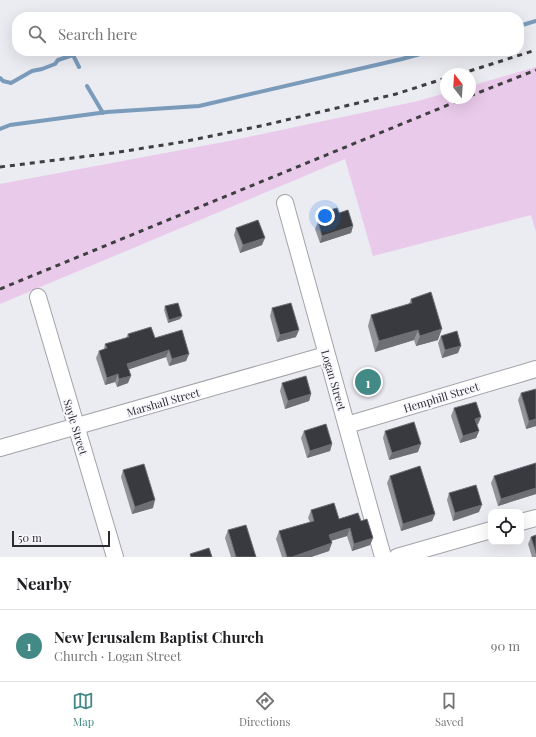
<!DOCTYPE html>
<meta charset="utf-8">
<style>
:root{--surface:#fff;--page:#f6f6f6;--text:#202124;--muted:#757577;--line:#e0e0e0;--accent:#438a87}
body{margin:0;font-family:"Playfair Display",serif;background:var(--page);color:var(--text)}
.controls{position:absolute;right:12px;bottom:12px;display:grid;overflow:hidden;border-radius:8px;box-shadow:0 4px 16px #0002}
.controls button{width:36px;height:36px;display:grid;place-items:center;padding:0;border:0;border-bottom:1px solid var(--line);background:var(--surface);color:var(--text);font:20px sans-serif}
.compass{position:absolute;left:440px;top:68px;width:36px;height:36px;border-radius:50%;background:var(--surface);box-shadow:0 4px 16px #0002;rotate:343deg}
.scale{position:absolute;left:12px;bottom:10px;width:98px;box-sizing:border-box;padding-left:4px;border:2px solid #2c2b2e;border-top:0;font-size:11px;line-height:14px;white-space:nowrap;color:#2c2b2e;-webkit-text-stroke:3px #f9f8ff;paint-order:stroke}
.you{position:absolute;left:325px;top:216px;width:14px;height:14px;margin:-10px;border:3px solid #fff;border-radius:50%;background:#1a73e8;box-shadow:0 0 0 6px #1a73e833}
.badge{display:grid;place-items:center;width:26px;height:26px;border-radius:50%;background:var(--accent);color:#fff;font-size:13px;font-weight:700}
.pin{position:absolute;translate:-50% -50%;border:2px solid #fff;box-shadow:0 1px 4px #0006}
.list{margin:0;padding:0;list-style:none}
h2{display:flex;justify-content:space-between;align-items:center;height:52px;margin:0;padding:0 16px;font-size:17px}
h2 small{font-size:13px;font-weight:400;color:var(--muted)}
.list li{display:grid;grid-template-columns:26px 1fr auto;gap:12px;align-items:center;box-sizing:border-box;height:72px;padding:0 16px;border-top:1px solid var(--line)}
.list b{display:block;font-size:15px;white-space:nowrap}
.list p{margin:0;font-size:13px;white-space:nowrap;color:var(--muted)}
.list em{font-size:13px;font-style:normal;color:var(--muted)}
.icon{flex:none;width:22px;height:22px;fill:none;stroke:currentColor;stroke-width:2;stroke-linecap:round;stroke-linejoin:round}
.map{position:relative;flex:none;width:536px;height:557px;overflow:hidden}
.search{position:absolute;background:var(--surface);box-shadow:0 4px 16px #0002;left:12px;right:12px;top:12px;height:44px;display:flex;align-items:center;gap:10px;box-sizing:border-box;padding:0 14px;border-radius:16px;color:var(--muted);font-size:15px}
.sheet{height:124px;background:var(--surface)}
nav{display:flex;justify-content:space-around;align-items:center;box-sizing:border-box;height:56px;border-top:1px solid var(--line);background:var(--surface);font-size:11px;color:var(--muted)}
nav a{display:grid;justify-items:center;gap:2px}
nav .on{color:var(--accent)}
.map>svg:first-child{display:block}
.green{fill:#eacaea}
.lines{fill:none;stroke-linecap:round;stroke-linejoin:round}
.stream{stroke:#7b9bbb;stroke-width:4}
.minor-casing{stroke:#a3a3a9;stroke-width:18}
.minor{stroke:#fff;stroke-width:16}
.rail{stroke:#3f3f42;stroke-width:3;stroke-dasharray:5 5;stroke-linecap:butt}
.wall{fill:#929298}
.shaded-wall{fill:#6e6f75}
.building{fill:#383a3f;stroke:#6e6f75}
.labels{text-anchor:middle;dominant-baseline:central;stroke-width:4;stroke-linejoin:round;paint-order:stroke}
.street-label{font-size:11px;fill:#2c2b2e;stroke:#f9f8ff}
</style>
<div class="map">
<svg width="536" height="557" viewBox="0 0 536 557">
<rect width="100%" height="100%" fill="#ebebf2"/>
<path class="green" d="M536 67V232L531 215 373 256 345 159 0 304V184L229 141 418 101 446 93V98H470V86Z"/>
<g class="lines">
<path class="stream" d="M519 26 536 21
M0 78 3 81 11 83 32 71 42 69 55 64 58 60 73 55 79 67
M87 86 103 113
M0 129 10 125 107 112 199 106 402 59 431 51"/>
<defs>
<path id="minor" d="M285 203C317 321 351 439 383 557
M38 297 115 557
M347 425 536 369
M0 448 326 355
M521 522 536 518
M397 557 491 530"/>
</defs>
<use href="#minor" class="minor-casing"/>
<use href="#minor" class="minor"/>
<path class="rail" d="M460 74 536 50
M470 96 536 70
M0 167 113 153 182 142 265 125 396 94 446 78
M0 289 465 98"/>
</g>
<path class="wall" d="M323 212 339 213 353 226 351 233 320 243 315 229 318 222 321 221V219Z
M236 228 262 245 240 253 234 235Z
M411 299 438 340 416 346 414 340 375 352 368 326 371 315 409 304Z
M165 306 182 316 180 319 168 323 164 310Z
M272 308 296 337 277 342 270 316Z
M128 334 155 338 189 354 186 361 169 366 166 357 129 369 128 383 117 387 115 382 105 385 96 358 99 351 104 349 105 344 126 338Z
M441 336 458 353 442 358 438 343Z
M282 383 311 394 309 401 285 409 280 391Z
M521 393 536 426 526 429 518 400Z
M454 408 481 417 478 424 477 425 479 431 476 438 460 443 451 416Z
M304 431 332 444 330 451 307 458 301 438Z
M385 431 418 452 389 460 383 438Z
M536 463V494L498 506 491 483 494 476Z
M123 470 153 508 132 514 121 477Z
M390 476 435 514 432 521 401 531 387 483Z
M449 493 479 512 453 521 447 500Z
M311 510 339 519 361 521 373 538 370 545 352 551 347 536 331 541 329 551 311 557H282L276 539 279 531 310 522 308 518Z
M228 530 256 557H231L225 538Z
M536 535V557H532L528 544 531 537Z"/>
<path class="shaded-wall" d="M353 226 351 233 320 243 322 236Z
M265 238 262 245 240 253 243 245Z
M182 316 180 319 168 323 169 320Z
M442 329 438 340 416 346 420 336Z
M299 330 296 337 277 342 280 335Z
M418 330 414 340 375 352 379 341Z
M461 346 458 353 442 358 445 350Z
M169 350 166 357 124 371 127 364Z
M189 354 186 361 169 366 172 359Z
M118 374 115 382 105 385 107 378Z
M131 376 128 383 117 387 119 379Z
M311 394 309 401 285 409 288 401Z
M481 417 478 424 472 426 475 419Z
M536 419V426L526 429 529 421Z
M479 431 476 438 460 443 463 436Z
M332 444 330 451 307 458 310 451Z
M421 444 418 452 389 460 392 453Z
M536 488V494L498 506 501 499Z
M155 500 153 508 132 514 135 507Z
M482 505 479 512 453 521 455 513Z
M435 514 432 521 401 531 403 524Z
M350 528 347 536 327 542 329 535Z
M373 538 370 545 352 551 354 544Z
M332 543 329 551 311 557H292Z"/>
<path class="building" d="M337 208 339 213 348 210 353 226 322 236 318 222 326 219 323 212Z
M258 220 265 238 243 245 236 228Z
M431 292 442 329 420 336 418 330 379 341 371 315 412 303 411 299Z
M178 303 182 316 169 320 165 306Z
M291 303 299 330 280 335 272 308Z
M151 327 155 338 182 330 189 354 172 359 169 350 127 364 131 376 119 379 118 374 107 378 99 351 107 348 105 344 129 337 128 334Z
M457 331 461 346 445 350 441 336Z
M306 376 311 394 288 401 282 383Z
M536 389V419L529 421 521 393Z
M476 402 481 417 475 419 479 431 463 436 454 408Z
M414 422 421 444 392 453 385 431Z
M326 424 332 444 310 451 304 431Z
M536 463V488L501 499 494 476Z
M144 464 155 500 135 507 123 470Z
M420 466 435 514 403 524 390 476Z
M476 485 482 505 455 513 449 493Z
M334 503 339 519 358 513 361 521 367 519 373 538 354 544 350 528 329 535 332 543 292 557H287L279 531 314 521 311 510Z
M246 525 256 557H236L228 530Z
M536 535V553L531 537Z
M209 548 212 557H191L190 554Z"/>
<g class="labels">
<g class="street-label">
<text transform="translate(334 380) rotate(74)">Logan Street</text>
<text transform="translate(441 397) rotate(-17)">Hemphill Street</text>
<text transform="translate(163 402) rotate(-16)">Marshall Street</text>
<text transform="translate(76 427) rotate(73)">Sayle Street</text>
</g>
</g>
</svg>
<div class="controls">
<button><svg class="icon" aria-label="locate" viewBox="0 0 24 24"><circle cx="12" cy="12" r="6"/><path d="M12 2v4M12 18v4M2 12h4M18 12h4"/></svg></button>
</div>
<svg class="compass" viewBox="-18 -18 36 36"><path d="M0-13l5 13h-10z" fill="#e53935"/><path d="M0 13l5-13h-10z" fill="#757577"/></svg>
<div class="scale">50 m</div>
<div class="you"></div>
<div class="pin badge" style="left:368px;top:382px">1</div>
<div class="search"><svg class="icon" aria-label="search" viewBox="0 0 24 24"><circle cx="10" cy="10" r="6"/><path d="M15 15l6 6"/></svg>Search here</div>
</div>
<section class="sheet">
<h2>Nearby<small></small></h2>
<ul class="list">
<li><span class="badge">1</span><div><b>New Jerusalem Baptist Church</b><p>Church · Logan Street</p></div><em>90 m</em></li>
</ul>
</section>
<nav>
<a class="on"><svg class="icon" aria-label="map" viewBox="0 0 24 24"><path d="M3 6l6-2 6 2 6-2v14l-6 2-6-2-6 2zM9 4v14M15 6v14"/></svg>Map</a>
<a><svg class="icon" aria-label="directions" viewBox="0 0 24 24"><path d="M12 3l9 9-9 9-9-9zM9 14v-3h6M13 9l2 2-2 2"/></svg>Directions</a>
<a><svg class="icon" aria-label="saved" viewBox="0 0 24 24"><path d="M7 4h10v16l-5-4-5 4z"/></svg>Saved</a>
</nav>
